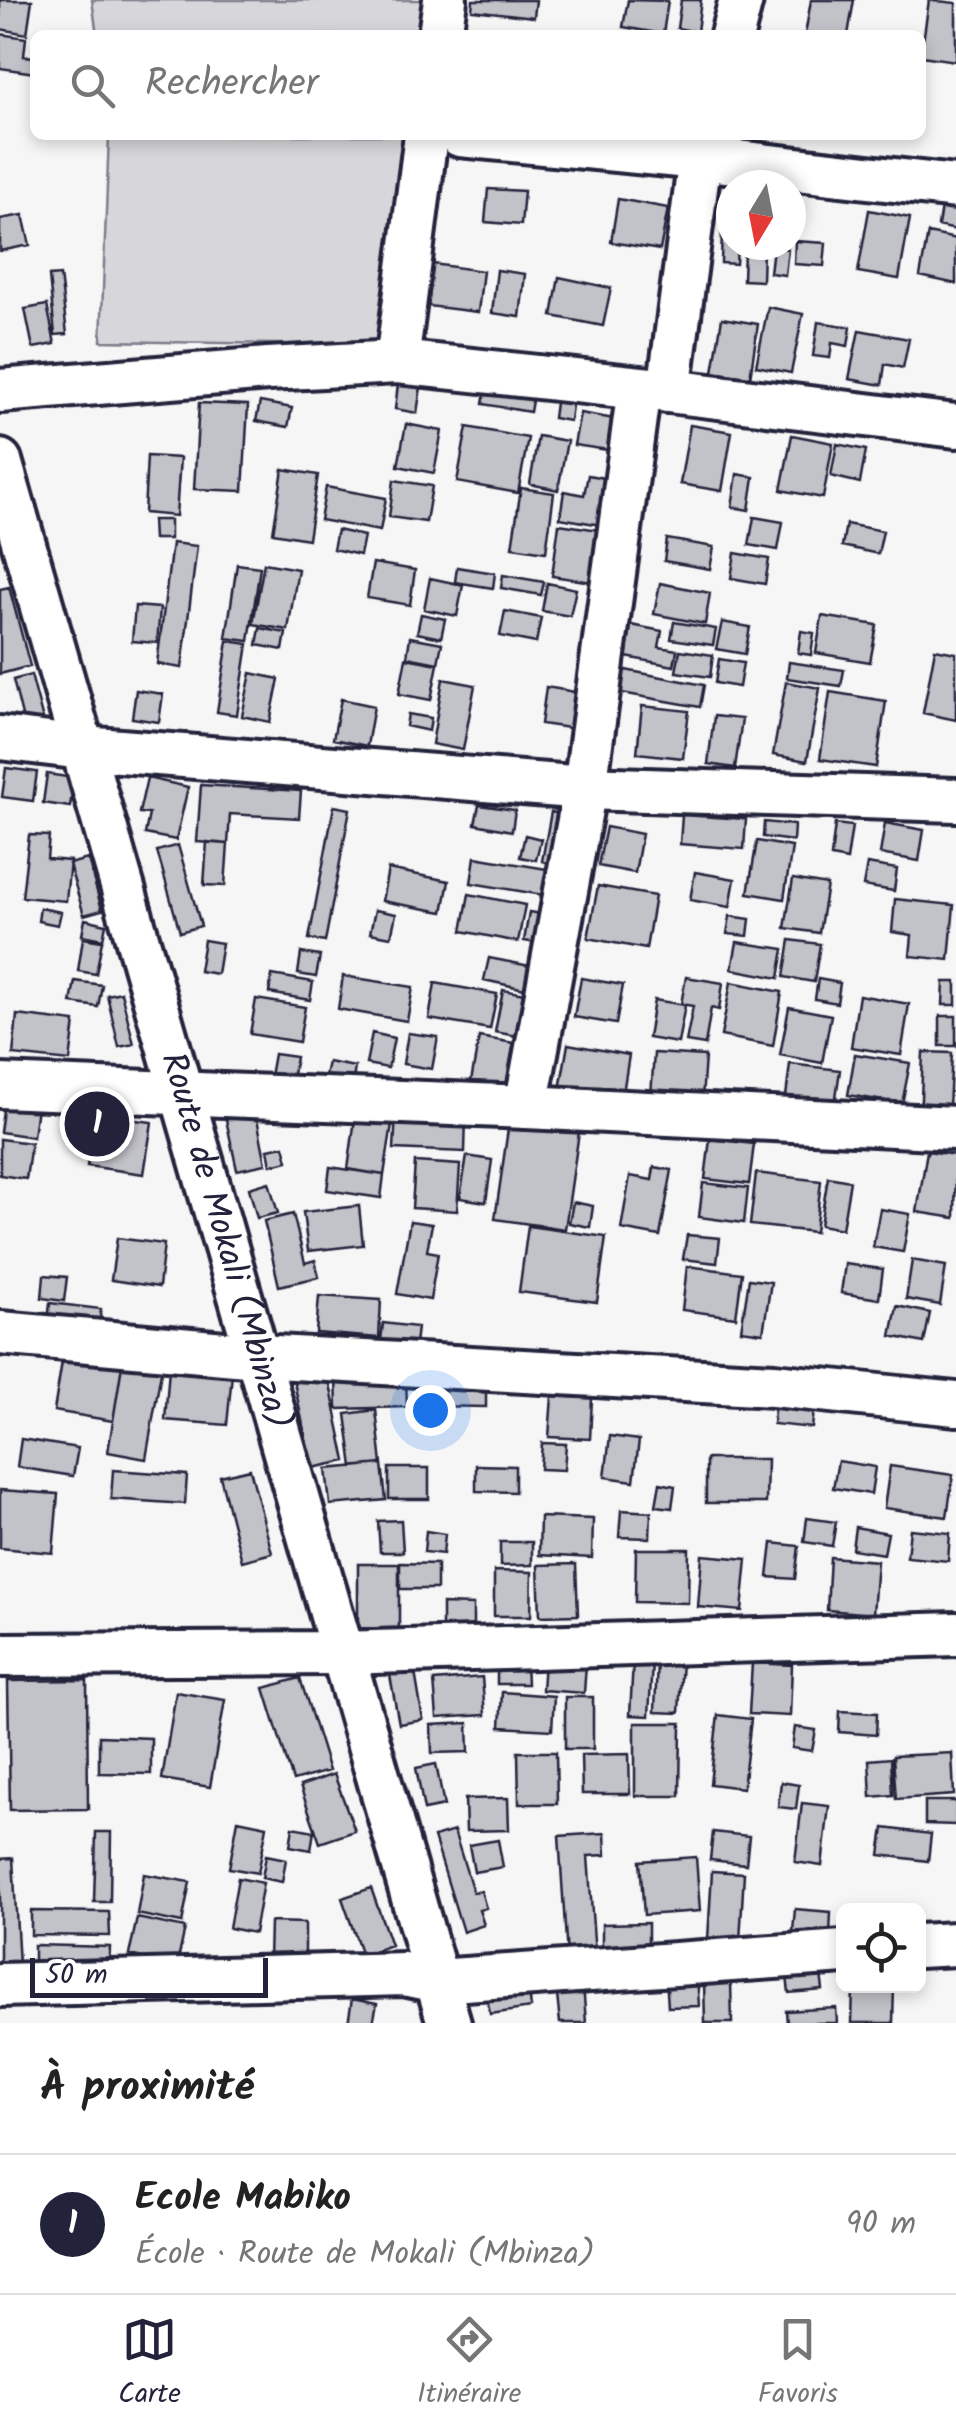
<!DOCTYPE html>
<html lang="fr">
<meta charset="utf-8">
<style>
:root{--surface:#fff;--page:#f6f6f6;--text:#222;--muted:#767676;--line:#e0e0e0;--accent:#22223b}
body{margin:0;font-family:Kalam,sans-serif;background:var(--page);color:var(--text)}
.controls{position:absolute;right:30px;bottom:30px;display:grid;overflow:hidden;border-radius:15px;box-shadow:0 5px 15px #0003}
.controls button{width:90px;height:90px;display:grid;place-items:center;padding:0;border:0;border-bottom:2px solid var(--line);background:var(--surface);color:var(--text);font:50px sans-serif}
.compass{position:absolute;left:716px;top:170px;width:90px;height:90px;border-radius:50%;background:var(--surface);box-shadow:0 5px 15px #0003;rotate:190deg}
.scale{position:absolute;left:30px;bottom:25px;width:238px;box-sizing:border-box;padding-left:10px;border:5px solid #22223b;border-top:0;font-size:28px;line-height:35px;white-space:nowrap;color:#22223b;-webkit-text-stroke:8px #fff;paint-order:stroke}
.you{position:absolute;left:430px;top:1410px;width:35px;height:35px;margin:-25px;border:8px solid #fff;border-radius:50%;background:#1a73e8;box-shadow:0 0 0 15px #1a73e833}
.badge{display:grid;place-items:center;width:65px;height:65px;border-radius:50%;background:var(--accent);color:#fff;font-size:32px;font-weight:700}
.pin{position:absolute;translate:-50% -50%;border:5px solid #fff;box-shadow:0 2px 10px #0006}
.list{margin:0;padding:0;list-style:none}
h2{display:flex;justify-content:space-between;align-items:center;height:130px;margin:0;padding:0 40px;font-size:42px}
h2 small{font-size:32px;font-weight:400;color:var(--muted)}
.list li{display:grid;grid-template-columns:65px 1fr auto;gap:30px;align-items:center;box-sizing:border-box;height:140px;padding:0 40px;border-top:2px solid var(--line)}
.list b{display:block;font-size:38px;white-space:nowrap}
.list p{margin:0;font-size:32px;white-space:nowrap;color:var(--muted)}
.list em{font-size:32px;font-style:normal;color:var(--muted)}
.icon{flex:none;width:55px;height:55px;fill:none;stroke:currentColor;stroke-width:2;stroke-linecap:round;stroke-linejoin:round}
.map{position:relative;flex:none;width:956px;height:2023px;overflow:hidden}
.search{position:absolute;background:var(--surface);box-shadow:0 5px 15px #0003;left:30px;right:30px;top:30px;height:110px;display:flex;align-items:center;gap:25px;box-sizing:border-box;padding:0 35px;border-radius:15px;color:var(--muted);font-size:38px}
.sheet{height:270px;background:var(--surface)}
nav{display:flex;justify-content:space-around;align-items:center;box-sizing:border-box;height:140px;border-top:2px solid var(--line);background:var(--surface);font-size:28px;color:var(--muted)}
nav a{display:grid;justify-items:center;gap:5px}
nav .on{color:var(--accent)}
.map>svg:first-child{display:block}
.green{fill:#d7d7db;stroke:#7c7c8b;stroke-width:2.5}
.building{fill:#c2c2c9;stroke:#22223b;stroke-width:2.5}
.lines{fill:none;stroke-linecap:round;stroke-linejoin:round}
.minor-casing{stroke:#22223b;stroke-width:50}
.minor{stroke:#fff;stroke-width:42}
.labels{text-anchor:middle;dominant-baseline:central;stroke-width:8;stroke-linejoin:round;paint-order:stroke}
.street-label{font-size:35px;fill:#22223b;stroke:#fff}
</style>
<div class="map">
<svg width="956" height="2023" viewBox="0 0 956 2023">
<rect width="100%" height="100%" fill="#f6f6f7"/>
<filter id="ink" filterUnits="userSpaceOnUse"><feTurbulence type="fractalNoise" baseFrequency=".01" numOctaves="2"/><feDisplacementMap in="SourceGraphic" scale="20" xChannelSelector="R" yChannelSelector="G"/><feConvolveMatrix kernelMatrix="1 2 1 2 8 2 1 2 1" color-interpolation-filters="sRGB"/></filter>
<g filter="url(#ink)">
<path class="green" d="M92 0H437L432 35H97Z
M109 135H419L391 346 101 341Z"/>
<path class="building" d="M0 0H32L27 34 0 29Z
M473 0H536L534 17 472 10Z
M628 0 668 1 663 34 623 27Z
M681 0H701L697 32 677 28Z
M811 0H854L848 35H805Z
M929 0 956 3V61L921 56Z
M0 34 26 38 24 56 35 57V73L0 68Z
M488 189 524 191 521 225 485 222Z
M618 199 668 208 660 250 611 242Z
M942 200 956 202V230L938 226Z
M869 210 910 218 899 279 858 272Z
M23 215 30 245 0 251V219Z
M722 229H731V245H737L736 264 721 263Z
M928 233 956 239V284L920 276Z
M795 241 826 243 824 266 794 264Z
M773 247 788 249 785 275 770 273Z
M744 248 763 249 762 281 743 280Z
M433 264 483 271 478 312 428 306Z
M497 270 525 274 520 317 492 313Z
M60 275 67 334 55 335 49 276Z
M559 277 611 288 603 326 552 316Z
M47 305 55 344 33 348 25 309Z
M768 307 803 314 791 373 756 366Z
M722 318 758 324 750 378 713 372Z
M818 322 851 327 848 346 832 343 830 358 813 356Z
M859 330 909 339 903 368 885 364 882 385 849 379Z
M487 381 534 389 530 412 483 404Z
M398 384 421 387 417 413 395 409Z
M556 395 573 397 570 421 553 418Z
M260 402 292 408 288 427 256 421Z
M199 403 248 405 243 491 194 489Z
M580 413 620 420 615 451 574 445Z
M406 424 442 431 434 473 398 466Z
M690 425 732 432 722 491 680 484Z
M467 427 528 438 518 493 457 482Z
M792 435 833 443 823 498 781 490Z
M538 436 567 441 558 490 530 484Z
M837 444 866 450 860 483 831 476Z
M147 456 180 458 176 516 144 513Z
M283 469 318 475 308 539 273 533Z
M737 474 754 477 749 510 732 507Z
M588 475 615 480 607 526 560 518 564 491 584 495Z
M394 480 432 486 426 522 389 517Z
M326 487 386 498 380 531 320 520Z
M521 488 554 493 546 552 512 547Z
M754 517 783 522 778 550 749 545Z
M152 520H170V539H153Z
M559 524 606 531 599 583 552 576Z
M846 524 883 531 878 554 842 546Z
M337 530 364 536 360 555 333 549Z
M667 539 714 547 710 569 664 561Z
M172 543 197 546 182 668 157 664Z
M735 553 769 559 765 584 731 578Z
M264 563 298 569 288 630 253 624Z
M373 563 415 570 410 605 367 598Z
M237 564 260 567 249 641 226 638Z
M457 567 495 573 493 588 455 582Z
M503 575 544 582 541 595 501 588Z
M430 578 463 585 457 616 424 609Z
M547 583 576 589 570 616 542 611Z
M660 583 710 593 705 624 654 614Z
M9 587 30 666 0 674V589Z
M135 606 160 608 157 643 132 641Z
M505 611 541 618 536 643 500 636Z
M421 614 445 619 441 638 417 633Z
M822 616 877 625 870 662 816 653Z
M674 622 716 629 713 645 671 639Z
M722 622 750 627 745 654 716 649Z
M631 625 662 631 659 647 677 650 674 666 626 657Z
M260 628 286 633 283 650 257 645Z
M801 631 814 633 811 655 798 653Z
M410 637 442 643 438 663 407 657Z
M228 641 248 644 237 715 217 712Z
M935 649 956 653V720L923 713Z
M680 650 713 655 710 677 676 672Z
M406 658 438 664 431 700 399 694Z
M719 659 743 663 739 687 715 683Z
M789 662 844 670 841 686 787 678Z
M620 669 704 685 700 707 616 692Z
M251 673 279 679 270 722 242 716Z
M31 675 47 735 28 740 13 680Z
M443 679 475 685 463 750 432 744Z
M786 682 820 688 807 761 773 755Z
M546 687 581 693 576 729 541 724Z
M136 690 163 694 159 722 132 718Z
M830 692 886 701 876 767 820 759Z
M341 699 374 706 367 746 333 739Z
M642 706 689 711 683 758 637 753Z
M408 714 431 718 429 731 406 726Z
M714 716 742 719 735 768 708 764Z
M6 768 37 772 33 801 2 797Z
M47 774 74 778 70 807 43 803Z
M147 778 188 787 176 840 145 834 149 814 139 813Z
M201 785 301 791 299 818 230 814 228 844 197 842Z
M479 805 515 810 512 831 475 824Z
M334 806 350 809 325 942 309 939Z
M551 812 570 816 561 865 542 861Z
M682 815 746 819 744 849 680 844Z
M764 822 794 825 793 841 763 837Z
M885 823 924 830 919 861 880 854Z
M835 824 852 826 847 860 831 857Z
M606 827 642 834 635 873 598 866Z
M29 835 49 836 47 859 70 861 66 901 22 897Z
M525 835 541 839 536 860 520 857Z
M757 841 792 847 784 899 748 893Z
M207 842 228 844 225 886 204 885Z
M178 845 201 926 180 932 157 851Z
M475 857 559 871 555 897 471 883Z
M88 859 102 910 84 915 69 864Z
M867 864 897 869 894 891 863 886Z
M388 869 449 881 443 912 382 901Z
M695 872 735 879 730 907 690 900Z
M793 879 827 885 819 933 785 928Z
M598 886 655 896 646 949 588 938Z
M469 894 525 905 518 942 462 931Z
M895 899 954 905 949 960 910 956 912 935 892 932Z
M40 908 61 912 58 925 38 921Z
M375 910 396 914 391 937 370 933Z
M529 912 547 915 542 944 524 941Z
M730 916 750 919 748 936 727 934Z
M85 919 106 924 103 939 82 935Z
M83 938 102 941 96 974 78 971Z
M204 940 222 943 217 974 199 971Z
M790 940 820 944 814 982 784 977Z
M737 942 784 949 779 978 732 969Z
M301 953 320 956 316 977 298 974Z
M489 958 530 966 525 989 484 980Z
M272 975 313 982 310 1000 269 993Z
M343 976 413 987 407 1021 338 1009Z
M686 977 723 983 719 1010 711 1008 705 1045 686 1042 693 1006 681 1004Z
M581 978 623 985 616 1024 574 1017Z
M818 979 840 983 837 1003 815 999Z
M75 981 102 985 98 1007 71 1003Z
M731 982 782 992 773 1046 721 1036Z
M944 982H956V1005H943Z
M435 983 497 994 490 1029 429 1019Z
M503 990 535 996 527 1038 495 1032Z
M121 992 134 1044 119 1047 107 995Z
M859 995 909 1004 901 1055 851 1047Z
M256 999 305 1007 299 1042 250 1034Z
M654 1000 685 1005 678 1043 648 1038Z
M789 1007 831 1015 822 1063 780 1055Z
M17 1015 75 1022 70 1061 13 1055Z
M940 1016H956V1046H940Z
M372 1033 394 1038 388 1068 366 1064Z
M408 1033 438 1037 432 1069 403 1064Z
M479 1037 514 1043 505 1093 470 1087Z
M568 1044 629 1055 621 1106 559 1095Z
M923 1052 952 1053 948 1124 920 1122Z
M654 1053 705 1056 702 1100 651 1096Z
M274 1054 296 1057 292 1080 270 1076Z
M855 1054 910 1063 902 1104 848 1095Z
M328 1062 355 1067 351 1094 322 1089Z
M790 1064 840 1070 834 1111 785 1105Z
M5 1095 38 1099 33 1137 0 1132Z
M255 1108 266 1164 237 1170 225 1115Z
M396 1113 466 1116 465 1152 394 1149Z
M94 1115 152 1122 144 1174 87 1166Z
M355 1119 392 1124 384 1175 348 1169Z
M509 1122 579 1132 565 1229 495 1219Z
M0 1139 31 1143 26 1179 0 1175Z
M710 1139 754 1144 749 1184 705 1179Z
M284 1146 288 1161 271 1165 268 1149Z
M927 1151 956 1155 955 1218 917 1212Z
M467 1156 492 1160 486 1202 460 1198Z
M415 1162 460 1165 457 1211 412 1208Z
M330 1167 384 1175 381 1198 327 1190Z
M654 1167 672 1170 660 1236 621 1229 630 1176 652 1180Z
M756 1173 821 1181 815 1232 750 1225Z
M828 1177 850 1181 842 1229 820 1225Z
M269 1182 278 1213 257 1218 249 1188Z
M703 1183 748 1188 744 1223 699 1217Z
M573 1202 593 1206 590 1227 569 1223Z
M359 1206 363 1245 308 1251 303 1212Z
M880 1209 910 1214 903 1252 873 1247Z
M293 1214 305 1263 315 1260 319 1277 279 1286 264 1221Z
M410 1221 432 1224 427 1251 438 1253 430 1300 397 1294Z
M528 1226 606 1237 597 1302 519 1292Z
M687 1235 720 1238 717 1263 683 1259Z
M117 1238 164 1244 159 1287 111 1280Z
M912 1260 946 1266 940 1305 906 1299Z
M845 1264 883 1269 879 1299 841 1293Z
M687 1266 742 1273 736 1317 682 1310Z
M44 1275 67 1277 64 1301 42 1298Z
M749 1279 771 1282 763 1333 741 1330Z
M319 1296 381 1300 379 1338 316 1333Z
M50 1303 101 1309 98 1335 47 1330Z
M897 1306 930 1313 924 1343 891 1336Z
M383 1323 417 1327 414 1353 380 1349Z
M64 1349 123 1359 113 1421 54 1411Z
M123 1359 162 1366 146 1459 108 1452Z
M169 1368 232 1374 227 1425 165 1420Z
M328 1375 346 1461 312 1468 294 1382Z
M406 1376 407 1407 337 1409 336 1377Z
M427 1377H486V1407L427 1406Z
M552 1396 592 1398 590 1439 549 1437Z
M775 1399 815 1402 812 1428 773 1424Z
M376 1410 382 1464 353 1467 346 1414Z
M610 1436 639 1440 634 1481 605 1477Z
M21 1439 78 1448 73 1476 17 1467Z
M542 1443 566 1444 564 1470 540 1469Z
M706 1459H767L766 1503H706Z
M838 1461 875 1467 871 1494 833 1488Z
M382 1464 386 1500 330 1505 326 1469Z
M476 1465 515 1466V1492L476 1491Z
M890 1466 953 1475 947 1517 884 1508Z
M389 1468H429V1499H389Z
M250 1469 272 1553 242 1561 220 1476Z
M113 1470 187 1475 185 1504 111 1499Z
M660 1483 675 1486 672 1508 656 1506Z
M0 1490 58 1494 53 1553 0 1548Z
M621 1510 651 1512 650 1538 619 1537Z
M540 1517 593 1519 592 1558 539 1555Z
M807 1518 836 1522 832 1546 804 1542Z
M401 1520 403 1552H380L378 1521Z
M855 1527 888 1533 884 1554 852 1549Z
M910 1529 950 1533 948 1561 907 1557Z
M426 1531 445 1534 443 1554 424 1552Z
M500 1542H532V1565L500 1566Z
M772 1543 799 1546 795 1579 768 1577Z
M636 1549H689L688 1603 635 1602Z
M702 1555 747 1559 742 1611 698 1607Z
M830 1557 877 1561 873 1614 827 1610Z
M400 1563 437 1564V1589H400Z
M358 1564H399V1629L358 1628Z
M576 1564 578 1615 540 1616 538 1565Z
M494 1571 532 1572 531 1616H494Z
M442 1604 473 1605V1627H442Z
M657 1659 682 1660 679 1713 655 1712Z
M544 1661 586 1664 584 1693 542 1690Z
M633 1661 652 1662 649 1716 630 1715Z
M497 1663H526L527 1684H497Z
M752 1663 792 1665 790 1716 749 1714Z
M414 1666 423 1720 399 1724 389 1670Z
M482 1677 485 1715 437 1718 434 1681Z
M300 1678 329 1771 293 1781 264 1688Z
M87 1680 88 1809 10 1810 8 1681Z
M176 1692 225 1700 210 1787 162 1779Z
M502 1692 554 1696 552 1730 500 1727Z
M565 1697H593V1749H565Z
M840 1711 877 1713 876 1735 839 1732Z
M718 1715 751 1719 743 1788 710 1784Z
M468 1723 469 1752 432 1753 431 1725Z
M635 1723H681L680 1796H635Z
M795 1727 816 1730 812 1751 792 1748Z
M99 1736 151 1738V1774L99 1773Z
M518 1752H556L557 1804H519Z
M952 1753 954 1795 896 1799 893 1756Z
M629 1754 630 1794H582L581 1755Z
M891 1758 893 1795 871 1797 869 1760Z
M436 1764 444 1806 424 1810 416 1768Z
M334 1774 355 1831 320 1843 300 1786Z
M781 1782 799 1785 796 1809 778 1807Z
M508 1798 509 1830 466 1831 465 1799Z
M925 1801H956V1825L925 1824Z
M802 1803 829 1806 822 1866 795 1862Z
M238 1820 267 1826 258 1873 229 1868Z
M293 1827 314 1831 311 1850 290 1846Z
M884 1828 931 1834 928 1861 880 1855Z
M454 1831 473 1892 481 1891 486 1908 479 1910 484 1925 463 1932 434 1837Z
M96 1832H111L110 1902H94Z
M713 1832 749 1836 746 1864 710 1860Z
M605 1833 606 1855 588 1856 595 1955 567 1957 559 1836Z
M498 1840 503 1867 474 1872 469 1845Z
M266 1855 286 1859 282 1882 262 1878Z
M696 1857 700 1911 644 1915 640 1861Z
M13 1858 19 1965 0 1966V1859Z
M712 1871 744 1873 740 1941 708 1939Z
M144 1874 190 1882 182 1923 137 1914Z
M238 1878 263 1883 254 1933 229 1928Z
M371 1888 391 1945 362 1955 342 1898Z
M795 1909 831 1912 830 1934 793 1931Z
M31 1911 109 1912 110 1936 31 1935Z
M137 1918 185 1928 177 1965 129 1955Z
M270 1922 305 1923V1960H269Z
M648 1923V1950L602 1951V1924Z
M34 1945 110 1947 109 1971 34 1969Z
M820 1965 823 1990 789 1993 786 1968Z
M697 1975 699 2006 668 2007 666 1976Z
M528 1980 531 2008 490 2014 485 1986Z
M704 1982H731L732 2023H705Z
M583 1984 586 2023H560L556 1986Z
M853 1986H894L893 2023H852Z
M352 1999 377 2004 373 2023H348Z
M836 2008 837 2023H787L786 2011Z"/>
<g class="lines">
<defs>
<g id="minor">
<path d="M440 35 445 0"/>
<path d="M732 35 741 0"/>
<path d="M460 135 700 158 956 187"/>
<path d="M397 362 426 135"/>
<path d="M0 391 268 369 397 362 669 391 956 426"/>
<path d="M669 391 700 158 706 135"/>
<path id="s1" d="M0 461 449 2023"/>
<path d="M0 738 83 748 585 788 956 800"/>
<path d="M0 1086 526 1107 956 1128"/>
<path d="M526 1107 585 788 639 388"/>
<path d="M0 1333 258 1356 774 1385 956 1404"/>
<path d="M0 1655 341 1653 956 1634"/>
<path d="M918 1946 956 1944"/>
<path d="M0 1985 404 1974 437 1981 844 1952"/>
</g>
</defs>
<use href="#minor" class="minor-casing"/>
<use href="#minor" class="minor"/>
</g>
</g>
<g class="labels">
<g class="street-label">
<text stroke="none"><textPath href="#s1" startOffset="812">Route de Mokali (Mbinza)</textPath></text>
</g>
</g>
</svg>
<div class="controls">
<button><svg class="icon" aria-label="locate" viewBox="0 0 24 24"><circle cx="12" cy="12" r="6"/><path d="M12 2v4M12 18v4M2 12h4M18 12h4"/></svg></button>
</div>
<svg class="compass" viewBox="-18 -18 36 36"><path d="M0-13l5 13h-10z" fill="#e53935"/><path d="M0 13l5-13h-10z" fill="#767676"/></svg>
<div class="scale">50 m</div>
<div class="you"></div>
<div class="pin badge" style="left:97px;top:1124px">1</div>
<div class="search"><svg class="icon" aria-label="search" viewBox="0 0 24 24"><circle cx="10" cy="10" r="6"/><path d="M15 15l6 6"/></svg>Rechercher</div>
</div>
<section class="sheet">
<h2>À proximité<small></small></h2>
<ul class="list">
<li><span class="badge">1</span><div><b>Ecole Mabiko</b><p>École · Route de Mokali (Mbinza)</p></div><em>90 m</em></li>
</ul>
</section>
<nav>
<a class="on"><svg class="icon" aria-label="map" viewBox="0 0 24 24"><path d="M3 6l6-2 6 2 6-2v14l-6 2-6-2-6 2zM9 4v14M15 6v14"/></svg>Carte</a>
<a><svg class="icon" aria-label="directions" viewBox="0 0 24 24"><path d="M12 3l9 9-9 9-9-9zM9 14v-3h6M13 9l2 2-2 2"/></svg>Itinéraire</a>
<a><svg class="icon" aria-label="saved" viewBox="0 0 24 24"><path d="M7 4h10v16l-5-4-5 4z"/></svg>Favoris</a>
</nav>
